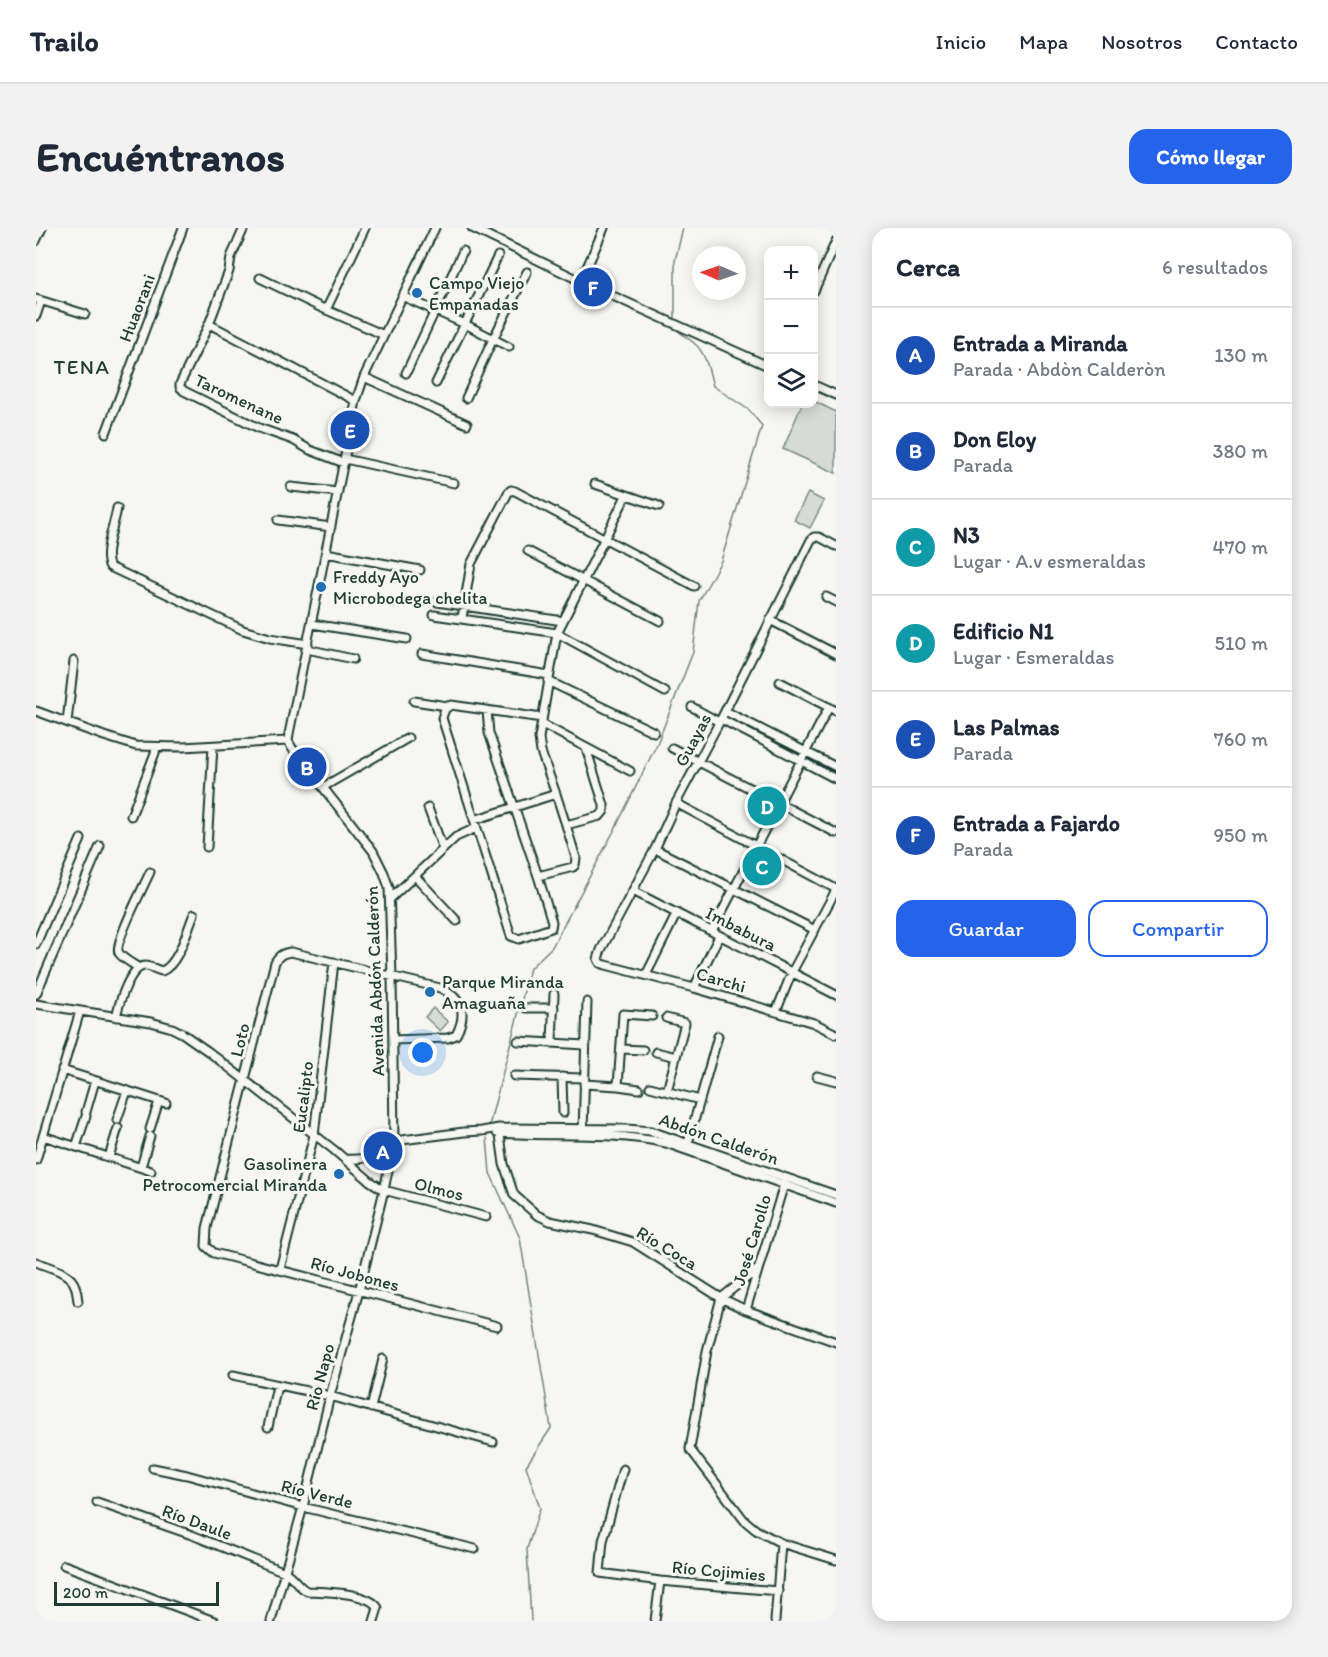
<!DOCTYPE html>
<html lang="es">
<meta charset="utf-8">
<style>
:root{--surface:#fff;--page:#f2f2f3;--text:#1f2937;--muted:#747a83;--line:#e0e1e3;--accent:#2563eb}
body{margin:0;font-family:Itim,sans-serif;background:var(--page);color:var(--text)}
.controls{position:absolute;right:18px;top:18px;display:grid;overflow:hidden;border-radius:12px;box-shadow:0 3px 15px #0003}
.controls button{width:54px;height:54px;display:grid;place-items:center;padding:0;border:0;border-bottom:2px solid var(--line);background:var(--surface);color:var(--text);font:30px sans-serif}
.compass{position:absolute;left:656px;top:18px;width:54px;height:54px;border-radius:50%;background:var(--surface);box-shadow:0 3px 15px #0003;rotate:272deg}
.scale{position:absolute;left:18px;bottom:15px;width:165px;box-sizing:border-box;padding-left:6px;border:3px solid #1f3d34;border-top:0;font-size:16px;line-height:21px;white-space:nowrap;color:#1f3d34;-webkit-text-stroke:4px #f6f6f2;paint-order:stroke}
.you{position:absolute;left:387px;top:825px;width:21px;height:21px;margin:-15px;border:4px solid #fff;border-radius:50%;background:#1a73e8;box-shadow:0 0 0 9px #1a73e833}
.badge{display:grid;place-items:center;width:39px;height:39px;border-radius:50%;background:var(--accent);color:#fff;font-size:20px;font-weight:700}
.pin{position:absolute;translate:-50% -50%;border:3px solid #fff;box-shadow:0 2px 6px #0006}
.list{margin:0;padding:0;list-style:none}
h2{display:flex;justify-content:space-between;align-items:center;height:78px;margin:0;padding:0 24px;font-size:26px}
h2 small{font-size:20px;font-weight:400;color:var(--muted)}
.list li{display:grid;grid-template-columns:39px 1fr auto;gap:18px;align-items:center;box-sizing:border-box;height:96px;padding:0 24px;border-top:2px solid var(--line)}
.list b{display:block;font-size:22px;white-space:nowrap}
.list p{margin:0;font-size:20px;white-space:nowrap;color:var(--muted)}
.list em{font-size:20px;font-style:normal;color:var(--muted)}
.actions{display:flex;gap:12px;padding:18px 24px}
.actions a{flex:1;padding:14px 0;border:2px solid var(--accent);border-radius:18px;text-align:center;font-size:21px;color:var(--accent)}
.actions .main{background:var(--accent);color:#fff}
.icon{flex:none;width:33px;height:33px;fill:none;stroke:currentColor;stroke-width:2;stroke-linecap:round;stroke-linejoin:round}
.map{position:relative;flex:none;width:800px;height:1393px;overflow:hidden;border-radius:18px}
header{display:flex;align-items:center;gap:36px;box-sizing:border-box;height:84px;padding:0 30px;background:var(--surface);border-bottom:2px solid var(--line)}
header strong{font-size:28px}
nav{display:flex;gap:33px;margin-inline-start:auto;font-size:21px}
.intro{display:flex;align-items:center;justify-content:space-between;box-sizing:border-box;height:144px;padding:0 36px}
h1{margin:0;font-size:42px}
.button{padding:15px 27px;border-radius:18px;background:var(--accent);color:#fff;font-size:21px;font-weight:700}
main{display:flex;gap:36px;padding:0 36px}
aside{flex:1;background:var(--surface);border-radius:18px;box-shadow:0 3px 15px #0003}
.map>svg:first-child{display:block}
.green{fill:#d6dbd6;stroke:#7a8c85;stroke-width:1.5}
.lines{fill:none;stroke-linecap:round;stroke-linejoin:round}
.stream{stroke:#72847d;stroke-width:1.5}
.minor-casing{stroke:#1f3d34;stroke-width:11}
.minor{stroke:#f6f6f2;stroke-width:7}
.poi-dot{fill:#1f6fb2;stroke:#f6f6f2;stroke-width:2}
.labels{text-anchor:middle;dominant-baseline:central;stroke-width:6;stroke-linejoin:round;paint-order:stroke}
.poi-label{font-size:18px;fill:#1f3d34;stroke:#f6f6f2;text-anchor:start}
.street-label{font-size:18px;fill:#1f3d34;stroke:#f6f6f2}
.quarter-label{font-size:21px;letter-spacing:1.5px;fill:#1f3d34;stroke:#f6f6f2}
</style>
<header>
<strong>Trailo</strong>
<nav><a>Inicio</a><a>Mapa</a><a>Nosotros</a><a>Contacto</a></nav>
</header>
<div class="intro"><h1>Encuéntranos</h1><a class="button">Cómo llegar</a></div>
<main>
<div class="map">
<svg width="800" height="1393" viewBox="0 0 800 1393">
<rect width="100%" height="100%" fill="#f6f6f2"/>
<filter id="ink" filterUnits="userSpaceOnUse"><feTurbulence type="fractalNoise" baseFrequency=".0167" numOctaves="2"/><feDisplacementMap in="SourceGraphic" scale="12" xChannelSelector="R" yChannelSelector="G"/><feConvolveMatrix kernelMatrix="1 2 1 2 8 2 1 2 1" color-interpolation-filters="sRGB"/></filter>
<g filter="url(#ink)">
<path class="green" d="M778 173 800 184V245L747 221 766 176H778Z
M772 265 788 273 774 300 758 292Z
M397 780 412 794 404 803 389 789Z"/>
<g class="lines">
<path class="stream" d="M639 92V33L647 0
M453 898 494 740 516 719 580 599 621 516 657 424 663 373 685 333 726 198 713 182 677 158C673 143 670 125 658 115 651 109 644 106 639 99
M451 910 454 945 484 1010 515 1200 490 1238 504 1280 491 1321 495 1393"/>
<defs>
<path id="minor" d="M208 0 195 29 193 43 173 96 144 156V159L148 163 223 200 257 212 274 222 308 235
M436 0 557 59 732 138
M0 13 6 0
M224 50 286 80 348 107
M545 53 568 0
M778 63 800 13
M366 68 429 96 473 119
M0 71 49 86
M290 82 329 0
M0 88 5 73
M173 96 320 173
M370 145 427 23
M328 149 431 196
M400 155 462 28
M778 157 800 167
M430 170 457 111 491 44
M70 205 147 0
M309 231 418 255
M559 256 623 278
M255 259 302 264
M81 280C79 295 66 327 74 339L207 402 234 410 272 416
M242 292 295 299
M800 318 783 309H778L775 312 685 491 640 575 619 621 565 722 562 731 564 735 570 737 658 760 778 795 800 806
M492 323 624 393
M290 325 384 342
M790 369 800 374
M401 374 527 393
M398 387 521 405 629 464
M426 390 435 336 472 265 475 262 479 263 658 358
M734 392 800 426
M276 396 371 411
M271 421 317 431
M386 426 513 447
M512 453 618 504
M744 454 800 483
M378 473 411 478
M656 479 683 494
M0 483 68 508 100 518 147 519 252 513
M451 483 453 505 502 648 516 694 515 700 483 711 475 708 406 490 409 481 415 477 506 490
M689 483 800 539
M685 491 800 551
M31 494 38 433
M506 496 594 543
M636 520 800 605
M287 559 372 510
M520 566 505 524 503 510 521 405 590 268
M640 575 800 661
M392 580 407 621
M95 588 119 525 120 519
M438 592 520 566 530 597 564 588 568 583V577L550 520
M171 619 177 518
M619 621 779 702
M379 648 421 693
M502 648 537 639 539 637 540 630 530 597
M597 663 800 767
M354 671 420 609 440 600
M676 703 793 479
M0 716 45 611
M103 740C97 736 87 731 83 725 77 717 109 656 114 644
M610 747 641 685
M658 760 683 708
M0 766 64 618
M518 766 516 815 549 817
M0 776 115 794 136 800 146 805 173 824 298 922 334 953 348 962 450 989
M490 780H518
M740 784 756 744 800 662
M80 789C83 776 93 740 108 738 113 737 120 742 126 743 143 736 151 702 158 686
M630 790 649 795 631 863
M357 812 412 810 420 807C432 784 426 770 404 760L255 724C247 725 243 727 239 734L171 1000 170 1018 178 1025 461 1098
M482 813 516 815
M585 821 607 822
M620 824 640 829
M26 842 130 875
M478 848 548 850
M781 848 800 853
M526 849 527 885
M548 856 582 858 587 786 616 788
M582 858 603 861
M614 859 664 872
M50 884 59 853
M81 892 91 863
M463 900 468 936 478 967 501 987 514 993 557 1002 597 1014 685 1070 710 1082 800 1114
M114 901 123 873
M547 904 551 774
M461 905C517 909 574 903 630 915L800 975
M7 908 115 943
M358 913 428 904 446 903 463 900 591 901 615 903 800 967
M652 915 682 808
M40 919 50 888
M73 929 82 900
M309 931C333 932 340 929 358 913
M0 932 44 783
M105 939 114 908
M0 1034C12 1039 35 1044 39 1058 41 1062 41 1068 42 1073
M244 1041 278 907 298 734
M722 1041 685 1070 671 1123 654 1221 708 1292 720 1302 745 1315 800 1332
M710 1082 749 953
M197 1147 294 1168 457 1214
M335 1180 347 1131
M232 1199 241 1158
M117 1240 151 1247 267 1279 439 1321
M587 1241 567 1313 564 1345 624 1353
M61 1274 156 1307 249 1344C258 1349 262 1359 271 1363 288 1364 333 1364 342 1380L338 1393
M28 1337 178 1393
M235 1393 267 1279 294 1168 323 1063 348 962 358 913 356 748 353 660 348 645 337 623 256 520 252 513 253 506 320 173 328 149 399 0
M619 1393 624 1353 742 1363
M739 1393 745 1315"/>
</defs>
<use href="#minor" class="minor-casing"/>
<use href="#minor" class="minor"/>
</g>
</g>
<g class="poi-dot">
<circle cx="381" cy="65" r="6"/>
<circle cx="285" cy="359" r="6"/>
<circle cx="394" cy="764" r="6"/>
<circle cx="303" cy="946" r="6"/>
</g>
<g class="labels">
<g class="poi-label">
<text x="393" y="55">Campo Viejo<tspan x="393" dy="21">Empanadas</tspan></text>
<text x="297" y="349">Freddy Ayo<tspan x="297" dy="21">Microbodega chelita</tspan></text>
<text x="406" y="754">Parque Miranda<tspan x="406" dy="21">Amaguaña</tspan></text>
<text x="291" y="936" text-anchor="end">Gasolinera<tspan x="291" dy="21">Petrocomercial Miranda</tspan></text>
</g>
<g class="street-label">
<text transform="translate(101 80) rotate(-69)">Huaorani</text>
<text transform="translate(203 171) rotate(25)">Taromenane</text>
<text transform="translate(657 512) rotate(-62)">Guayas</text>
<text transform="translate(705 701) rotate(27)">Imbabura</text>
<text transform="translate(685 752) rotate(16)">Carchi</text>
<text transform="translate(339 753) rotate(-92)">Avenida Abdón Calderón</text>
<text transform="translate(204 812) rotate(-76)">Loto</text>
<text transform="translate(267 869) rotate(-83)">Eucalipto</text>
<text transform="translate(683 911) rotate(19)">Abdón Calderón</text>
<text transform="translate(403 961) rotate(14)">Olmos</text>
<text transform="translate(716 1012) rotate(-73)">José Carollo</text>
<text transform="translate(631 1020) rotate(31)">Río Coca</text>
<text transform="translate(319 1046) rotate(15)">Río Jobones</text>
<text transform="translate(284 1149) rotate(-75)">Río Napo</text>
<text transform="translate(281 1266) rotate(14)">Río Verde</text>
<text transform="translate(161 1294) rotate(20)">Río Daule</text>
<text transform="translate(683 1343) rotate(5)">Río Cojimies</text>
</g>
<g class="quarter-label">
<text x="46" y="138">TENA</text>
</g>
</g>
</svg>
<div class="controls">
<button>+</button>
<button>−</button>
<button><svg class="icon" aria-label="layers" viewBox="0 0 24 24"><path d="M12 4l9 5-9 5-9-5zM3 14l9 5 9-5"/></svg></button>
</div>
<svg class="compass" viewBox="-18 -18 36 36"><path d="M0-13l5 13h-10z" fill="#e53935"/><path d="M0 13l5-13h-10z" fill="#747a83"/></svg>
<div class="scale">200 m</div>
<div class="you"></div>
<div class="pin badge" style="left:347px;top:923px;background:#1a4fb4">A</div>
<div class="pin badge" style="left:271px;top:539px;background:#1a4fb4">B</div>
<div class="pin badge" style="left:726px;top:638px;background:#0f9aa8">C</div>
<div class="pin badge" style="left:731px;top:578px;background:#0f9aa8">D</div>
<div class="pin badge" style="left:314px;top:202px;background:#1a4fb4">E</div>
<div class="pin badge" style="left:557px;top:59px;background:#1a4fb4">F</div>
</div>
<aside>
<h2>Cerca<small>6 resultados</small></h2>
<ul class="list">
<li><span class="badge" style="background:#1a4fb4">A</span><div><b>Entrada a Miranda</b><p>Parada · Abdòn Calderòn</p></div><em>130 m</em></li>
<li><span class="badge" style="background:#1a4fb4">B</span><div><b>Don Eloy</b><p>Parada</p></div><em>380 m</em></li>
<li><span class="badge" style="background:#0f9aa8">C</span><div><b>N3</b><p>Lugar · A.v esmeraldas</p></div><em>470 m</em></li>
<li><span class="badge" style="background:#0f9aa8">D</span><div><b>Edificio N1</b><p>Lugar · Esmeraldas</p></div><em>510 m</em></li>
<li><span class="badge" style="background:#1a4fb4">E</span><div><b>Las Palmas</b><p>Parada</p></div><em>760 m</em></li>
<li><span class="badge" style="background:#1a4fb4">F</span><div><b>Entrada a Fajardo</b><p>Parada</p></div><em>950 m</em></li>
</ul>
<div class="actions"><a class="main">Guardar</a><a>Compartir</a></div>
</aside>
</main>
